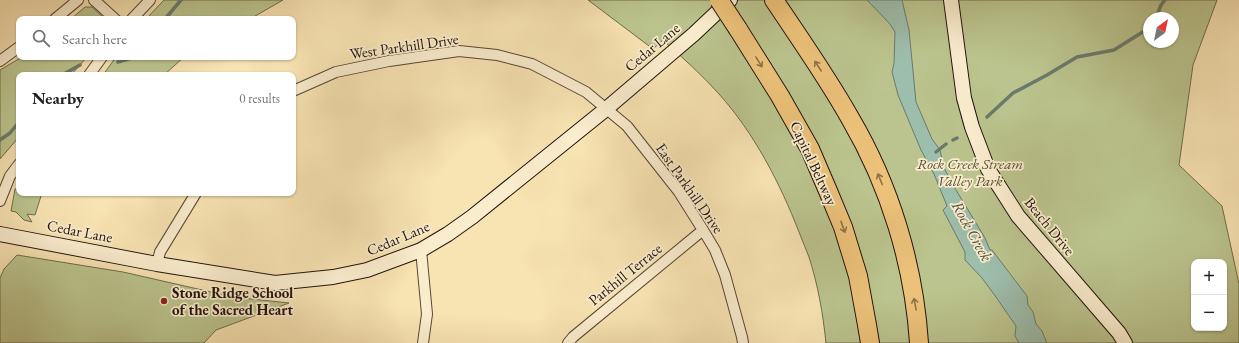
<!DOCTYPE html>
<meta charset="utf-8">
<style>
:root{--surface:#fff;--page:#f2f2f2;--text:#202124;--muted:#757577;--line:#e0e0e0}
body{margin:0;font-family:"EB Garamond",serif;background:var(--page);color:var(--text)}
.controls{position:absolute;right:12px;bottom:12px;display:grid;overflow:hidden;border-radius:8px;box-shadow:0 1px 3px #0004}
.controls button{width:36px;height:36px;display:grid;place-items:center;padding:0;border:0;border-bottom:1px solid var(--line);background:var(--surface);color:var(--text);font:20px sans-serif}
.compass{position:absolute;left:1143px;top:12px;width:36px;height:36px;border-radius:50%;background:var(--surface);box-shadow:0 1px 3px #0004;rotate:33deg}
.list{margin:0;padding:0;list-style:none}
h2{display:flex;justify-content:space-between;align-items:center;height:52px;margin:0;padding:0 16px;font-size:17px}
h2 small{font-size:13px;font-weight:400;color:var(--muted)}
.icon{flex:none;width:22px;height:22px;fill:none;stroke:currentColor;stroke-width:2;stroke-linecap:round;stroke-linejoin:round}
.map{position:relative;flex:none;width:1239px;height:343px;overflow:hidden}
.search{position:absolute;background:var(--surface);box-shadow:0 1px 3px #0004;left:16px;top:16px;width:280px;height:44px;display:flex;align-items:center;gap:10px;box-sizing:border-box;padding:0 14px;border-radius:8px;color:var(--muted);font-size:15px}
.panel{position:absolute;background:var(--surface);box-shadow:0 1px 3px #0004;left:16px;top:72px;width:280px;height:124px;border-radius:8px}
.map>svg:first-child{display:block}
.green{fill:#bbc48e;stroke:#6e6c4c;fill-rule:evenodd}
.water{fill:#9dbeac;stroke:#6b7a6c}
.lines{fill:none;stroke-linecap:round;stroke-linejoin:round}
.stream{stroke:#6b7a6c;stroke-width:3.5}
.street-casing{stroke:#574735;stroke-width:12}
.secondary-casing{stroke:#21130b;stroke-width:16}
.highway-casing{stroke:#21130b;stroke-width:20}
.street{stroke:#faedce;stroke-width:10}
.secondary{stroke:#faedce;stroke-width:14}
.highway{stroke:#ecc27a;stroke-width:18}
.highway-bridge-casing{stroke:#21130b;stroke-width:20;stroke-linecap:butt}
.highway-bridge{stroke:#ecc27a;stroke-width:18}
.oneway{stroke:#917348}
.poi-dot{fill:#8f2418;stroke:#faedce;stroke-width:1.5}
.labels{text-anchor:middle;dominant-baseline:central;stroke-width:3.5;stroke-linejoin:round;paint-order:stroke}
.street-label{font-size:15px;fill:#21130b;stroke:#faedce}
.park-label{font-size:15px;font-style:italic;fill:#575139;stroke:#faedce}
.poi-label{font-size:15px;font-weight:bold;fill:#21130b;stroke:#faedce;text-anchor:start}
.water-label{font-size:16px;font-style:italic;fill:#4c4f43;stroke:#faedce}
</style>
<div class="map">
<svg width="1239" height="343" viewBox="0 0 1239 343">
<rect width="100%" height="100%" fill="#f8e3b3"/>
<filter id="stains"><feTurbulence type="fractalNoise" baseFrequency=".005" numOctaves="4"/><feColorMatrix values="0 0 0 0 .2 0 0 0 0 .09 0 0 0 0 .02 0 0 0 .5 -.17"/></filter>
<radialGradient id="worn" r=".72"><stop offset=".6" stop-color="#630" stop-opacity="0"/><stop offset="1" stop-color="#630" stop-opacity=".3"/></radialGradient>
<path class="green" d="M164 0H283L250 19H146Z
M588 0H1217L1193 65 1179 165 1222 206 1239 284V343H826C823 314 818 285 809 257 806 249 802 240 799 232 780 183 754 133 719 94 702 75 683 58 664 41L663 40 653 49ZM1149 18H1173V42H1149ZM1194 262H1224V328H1194Z
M85 7H92L105 19H71Z
M22 57H87L71 75H19V137L0 159V70Z
M116 57H184L164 75H103Z
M19 187V193H42L35 215 27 214 32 222 24 220 16 212 11 211 15 189Z
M17 255 123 272 233 297 289 303 216 330 204 343H0V278L4 269Z"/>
<path class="water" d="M867 0H902L909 30 916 102 932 139 940 150 944 168 953 185 985 238 990 250H992L1027 296 1028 305 1033 312 1036 324 1042 331 1047 343H1019L1015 336 1016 326 996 297 982 278 965 260V252L943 210 947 206 934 174 921 150 898 95 892 72 894 63 895 32 890 24Z"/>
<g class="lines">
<path class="stream" d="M1156 18 1161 5 1165 0
M165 19 181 0
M118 62 135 57
M62 75 80 65
M987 117 1013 93 1047 75 1077 57 1114 50 1149 28
M0 140 10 133 19 122
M953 140 957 138
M936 152 946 144"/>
<defs>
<path id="street" d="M94 0 115 19
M55 19 78 0
M132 19 150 0
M0 61 19 47
M89 75 102 57
M293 91 336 72 389 61 459 51 497 55 532 64 586 92 627 126 679 192 703 230 715 250 725 275 742 337 743 343
M0 201 10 176 19 164
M421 250 427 314 423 343
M157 264 160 252 196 193
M568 343 573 337 703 230"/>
<path id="secondary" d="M951 0 964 98 972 127 988 169 1018 216 1119 333 1125 343
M0 234 157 264 275 283 333 277 367 270 421 250 448 234 472 217 606 109 694 34 730 0"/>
<path id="highway" d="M774 0C800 39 827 77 850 118 890 186 914 265 919 343
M738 29 780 96 810 149 828 191 843 227 858 276 867 325 870 343"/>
</defs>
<use href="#street" class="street-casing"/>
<use href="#secondary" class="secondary-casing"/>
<use href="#highway" class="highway-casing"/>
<use href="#street" class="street"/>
<use href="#secondary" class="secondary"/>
<use href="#highway" class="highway"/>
<defs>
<path id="highway-bridge" d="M719 0 738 29"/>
</defs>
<use href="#highway-bridge" class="highway-bridge-casing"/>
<use href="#highway-bridge" class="highway-bridge"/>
</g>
<defs><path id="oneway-shaft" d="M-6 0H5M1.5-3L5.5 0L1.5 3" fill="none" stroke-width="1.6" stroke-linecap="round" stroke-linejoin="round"/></defs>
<g class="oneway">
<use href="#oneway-shaft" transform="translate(759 62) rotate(58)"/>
<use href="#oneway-shaft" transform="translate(818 66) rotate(-123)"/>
<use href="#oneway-shaft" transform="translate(880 179) rotate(-112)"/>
<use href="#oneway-shaft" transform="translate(843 227) rotate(70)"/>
<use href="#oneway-shaft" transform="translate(915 304) rotate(-101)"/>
</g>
<circle class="poi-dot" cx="164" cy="301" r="4"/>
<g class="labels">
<g class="street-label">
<text transform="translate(404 46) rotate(-8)">West Parkhill Drive</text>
<text transform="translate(652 47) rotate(-40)">Cedar Lane</text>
<text transform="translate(814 163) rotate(65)">Capital Beltway</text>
<text transform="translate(690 188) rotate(55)">East Parkhill Drive</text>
<text transform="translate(1050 226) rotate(51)">Beach Drive</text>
<text transform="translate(80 231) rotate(11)">Cedar Lane</text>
<text transform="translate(398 238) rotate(-23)">Cedar Lane</text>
<text transform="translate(625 274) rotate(-39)">Parkhill Terrace</text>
</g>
<g class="park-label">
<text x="970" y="163">Rock Creek Stream<tspan x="970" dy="17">Valley Park</tspan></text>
</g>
<g class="poi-label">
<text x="172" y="292">Stone Ridge School<tspan x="172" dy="17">of the Sacred Heart</tspan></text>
</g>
<g class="water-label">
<text transform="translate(972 231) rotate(61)">Rock Creek</text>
</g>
</g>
<rect width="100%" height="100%" filter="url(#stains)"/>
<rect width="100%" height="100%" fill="url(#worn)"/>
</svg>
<div class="controls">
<button>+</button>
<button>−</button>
</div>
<svg class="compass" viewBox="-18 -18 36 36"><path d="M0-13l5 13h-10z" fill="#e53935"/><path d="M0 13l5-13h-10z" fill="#757577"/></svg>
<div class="search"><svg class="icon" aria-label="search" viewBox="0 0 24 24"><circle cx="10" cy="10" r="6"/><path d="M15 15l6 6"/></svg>Search here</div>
<section class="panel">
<h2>Nearby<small>0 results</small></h2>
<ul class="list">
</ul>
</section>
</div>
